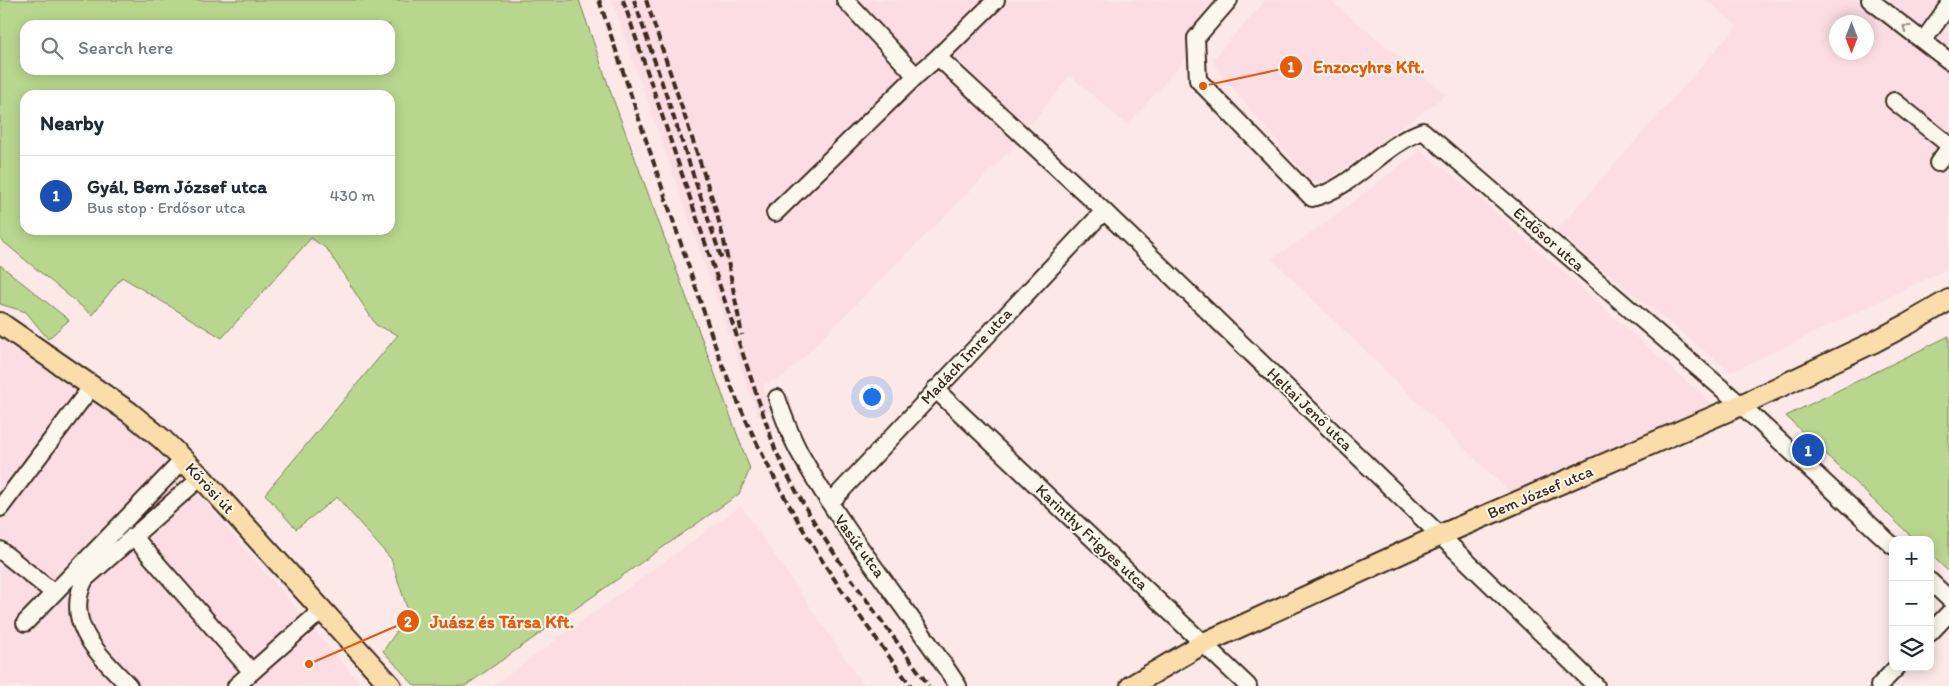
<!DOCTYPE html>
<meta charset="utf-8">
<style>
:root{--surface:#fff;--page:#f2f2f3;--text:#1f2937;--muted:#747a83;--line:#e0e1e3;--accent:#1f6fb2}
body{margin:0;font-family:Itim,sans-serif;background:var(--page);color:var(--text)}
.controls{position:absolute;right:15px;bottom:15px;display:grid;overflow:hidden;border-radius:10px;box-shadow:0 2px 12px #0003}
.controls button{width:45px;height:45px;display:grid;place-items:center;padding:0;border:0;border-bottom:1px solid var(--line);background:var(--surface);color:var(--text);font:25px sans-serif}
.compass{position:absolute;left:1829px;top:15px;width:45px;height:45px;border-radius:50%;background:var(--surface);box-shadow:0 2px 12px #0003;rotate:180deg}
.you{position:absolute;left:871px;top:396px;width:18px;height:18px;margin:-12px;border:4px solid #fff;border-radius:50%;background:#1a73e8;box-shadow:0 0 0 8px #1a73e833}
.badge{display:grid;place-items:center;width:32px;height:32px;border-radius:50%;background:var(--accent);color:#fff;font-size:16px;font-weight:700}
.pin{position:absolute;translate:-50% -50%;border:2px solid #fff;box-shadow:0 1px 5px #0006}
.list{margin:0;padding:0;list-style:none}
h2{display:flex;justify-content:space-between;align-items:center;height:65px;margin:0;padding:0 20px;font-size:21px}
h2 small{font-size:16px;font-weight:400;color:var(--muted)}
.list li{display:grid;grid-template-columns:32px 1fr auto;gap:15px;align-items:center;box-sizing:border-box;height:80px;padding:0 20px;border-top:1px solid var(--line)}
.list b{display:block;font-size:19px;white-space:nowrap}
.list p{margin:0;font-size:16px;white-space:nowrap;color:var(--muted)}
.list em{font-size:16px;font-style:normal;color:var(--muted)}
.icon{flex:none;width:28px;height:28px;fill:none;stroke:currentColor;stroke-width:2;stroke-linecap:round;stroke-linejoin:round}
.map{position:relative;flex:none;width:1949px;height:686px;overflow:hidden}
.search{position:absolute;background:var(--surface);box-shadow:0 2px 12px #0003;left:20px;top:20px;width:375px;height:55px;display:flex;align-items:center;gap:12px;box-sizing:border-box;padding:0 18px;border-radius:15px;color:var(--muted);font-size:19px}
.panel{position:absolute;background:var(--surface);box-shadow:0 2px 12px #0003;left:20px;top:90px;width:375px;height:145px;border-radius:15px}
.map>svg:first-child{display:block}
.built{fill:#fbdde3;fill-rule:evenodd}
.green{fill:#b9d68e;stroke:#7a8056;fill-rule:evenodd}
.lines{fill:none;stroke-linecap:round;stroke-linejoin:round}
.minor-casing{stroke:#3b2a1e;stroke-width:20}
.major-casing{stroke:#3b2a1e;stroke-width:24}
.minor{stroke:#fbf7ec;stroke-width:16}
.major{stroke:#faddab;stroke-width:20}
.rail{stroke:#3b2a1e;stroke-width:4;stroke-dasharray:8 4;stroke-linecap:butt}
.oneway{stroke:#9b9085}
.labels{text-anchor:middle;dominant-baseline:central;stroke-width:4;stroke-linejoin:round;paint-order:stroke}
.street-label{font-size:16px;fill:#3b2a1e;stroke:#fbf7ec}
.leader{fill:none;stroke:#e8590c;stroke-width:2}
.callout-dot{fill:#e8590c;stroke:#fbf7ec;stroke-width:2}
.mark-label{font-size:15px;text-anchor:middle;font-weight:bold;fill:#fff}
.callout-label{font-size:18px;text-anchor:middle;font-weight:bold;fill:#e8590c;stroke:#fbf7ec;stroke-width:4;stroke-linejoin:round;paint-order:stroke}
</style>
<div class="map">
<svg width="1949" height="686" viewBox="0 0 1949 686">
<rect width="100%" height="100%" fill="#fbe8e7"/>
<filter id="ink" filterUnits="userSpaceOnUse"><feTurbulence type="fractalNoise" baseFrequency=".02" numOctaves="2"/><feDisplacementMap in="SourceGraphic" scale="10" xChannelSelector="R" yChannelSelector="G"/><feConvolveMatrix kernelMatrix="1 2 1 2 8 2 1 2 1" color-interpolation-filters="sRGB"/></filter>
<g filter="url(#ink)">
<path class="built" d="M612 0H1238L1127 125 1070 75 1009 152 785 375 763 385 770 412 758 416Z
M1266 0H1329L1446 95 1327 181H1311L1218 71 1213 59Z
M1707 0H1949V268L1731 372 1556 231 1737 26ZM1836 22H1866V52H1836Z
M1421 150 1472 192 1712 404 1513 496 1272 259 1316 230Z
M0 336 158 447 362 686H0Z
M741 506 864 686H493Z"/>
<path class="green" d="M0 0H579L612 96 750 469 739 494 465 686H415L383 651 409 614 391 559 337 497 296 529 265 494 398 335 376 325 327 249 311 238 222 338 122 277 92 315 0 239ZM25 25H390V70H25ZM25 95H390V230H25Z
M0 265 69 320 48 339 26 312 0 304Z
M1949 336V572L1930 554V540H1915L1786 416Z"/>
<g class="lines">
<defs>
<path id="minor" d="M845 0 916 76 938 57
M996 0 938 57 1104 211 1596 686
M1229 0 1196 38 1198 80 1312 198C1354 188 1382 145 1423 131L1741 405 1893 546
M1870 0 1923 41 1949 5
M1923 41 1949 61
M1894 101 1949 145
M1938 163 1949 148
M775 213 916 76
M935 389 1248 686
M777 398C784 418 791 438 802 457 847 537 908 609 958 686
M830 503 1104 211
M0 508 92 386
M133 536 252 672
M0 550 54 593
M1930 581 1949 599
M25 623 184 459
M1930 633 1949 613
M129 686C101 656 62 624 85 579L201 477
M236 686 322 610
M1879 686 1897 667"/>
<path id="major" d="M0 323 129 412 162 439 201 477 391 686
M1131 686 1204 643 1441 535 1741 405 1874 342 1908 324 1949 300"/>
</defs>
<use href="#minor" class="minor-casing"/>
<use href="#major" class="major-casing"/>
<use href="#minor" class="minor"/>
<use href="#major" class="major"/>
<path class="rail" d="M599 0 718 354C747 428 783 500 827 568 853 608 882 647 911 686
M623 0 775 449C814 535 874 609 929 686
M634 0 722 260
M646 0 715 207 724 241 742 335"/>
</g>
<defs><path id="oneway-chevron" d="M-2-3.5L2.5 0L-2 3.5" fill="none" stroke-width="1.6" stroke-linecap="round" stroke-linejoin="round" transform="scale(1.25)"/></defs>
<use class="oneway" href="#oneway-chevron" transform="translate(1906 28) rotate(-142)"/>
</g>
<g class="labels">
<g class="street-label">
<text transform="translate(1549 239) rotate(41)">Erdősor utca</text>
<text transform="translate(966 356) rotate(-47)">Madách Imre utca</text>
<text transform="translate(1310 409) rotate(44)">Heltai Jenő utca</text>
<text transform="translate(210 488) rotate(47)">Kőrösi út</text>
<text transform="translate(1540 492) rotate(-23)">Bem József utca</text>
<text transform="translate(1092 537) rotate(43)">Karinthy Frigyes utca</text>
<text transform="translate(860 546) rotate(54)">Vasút utca</text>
</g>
</g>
<path class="leader" d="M1203 86L1291 67M309 664L408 621"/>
<g class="callout-dot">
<circle cx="1203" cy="86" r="5"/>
<circle cx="309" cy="664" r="5"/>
<circle cx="1291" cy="67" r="12"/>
<circle cx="408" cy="621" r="12"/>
</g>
<g class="mark-label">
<text x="1291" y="72">1</text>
<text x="408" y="627">2</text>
</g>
<g class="callout-label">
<text x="1369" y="73">Enzocyhrs Kft.</text>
<text x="502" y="628">Juász és Társa Kft.</text>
</g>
</svg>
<div class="controls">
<button>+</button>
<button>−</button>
<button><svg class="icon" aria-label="layers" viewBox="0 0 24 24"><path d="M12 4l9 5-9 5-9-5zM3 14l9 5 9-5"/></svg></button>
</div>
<svg class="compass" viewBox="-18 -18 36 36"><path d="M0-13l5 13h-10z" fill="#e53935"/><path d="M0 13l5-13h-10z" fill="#747a83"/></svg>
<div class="you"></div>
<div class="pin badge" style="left:1808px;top:450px;background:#1a4fb4">1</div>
<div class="search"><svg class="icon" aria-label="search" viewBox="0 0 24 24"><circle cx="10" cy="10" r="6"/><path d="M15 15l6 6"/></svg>Search here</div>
<section class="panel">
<h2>Nearby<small></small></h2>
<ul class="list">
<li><span class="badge" style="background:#1a4fb4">1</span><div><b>Gyál, Bem József utca</b><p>Bus stop · Erdősor utca</p></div><em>430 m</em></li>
</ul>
</section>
</div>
